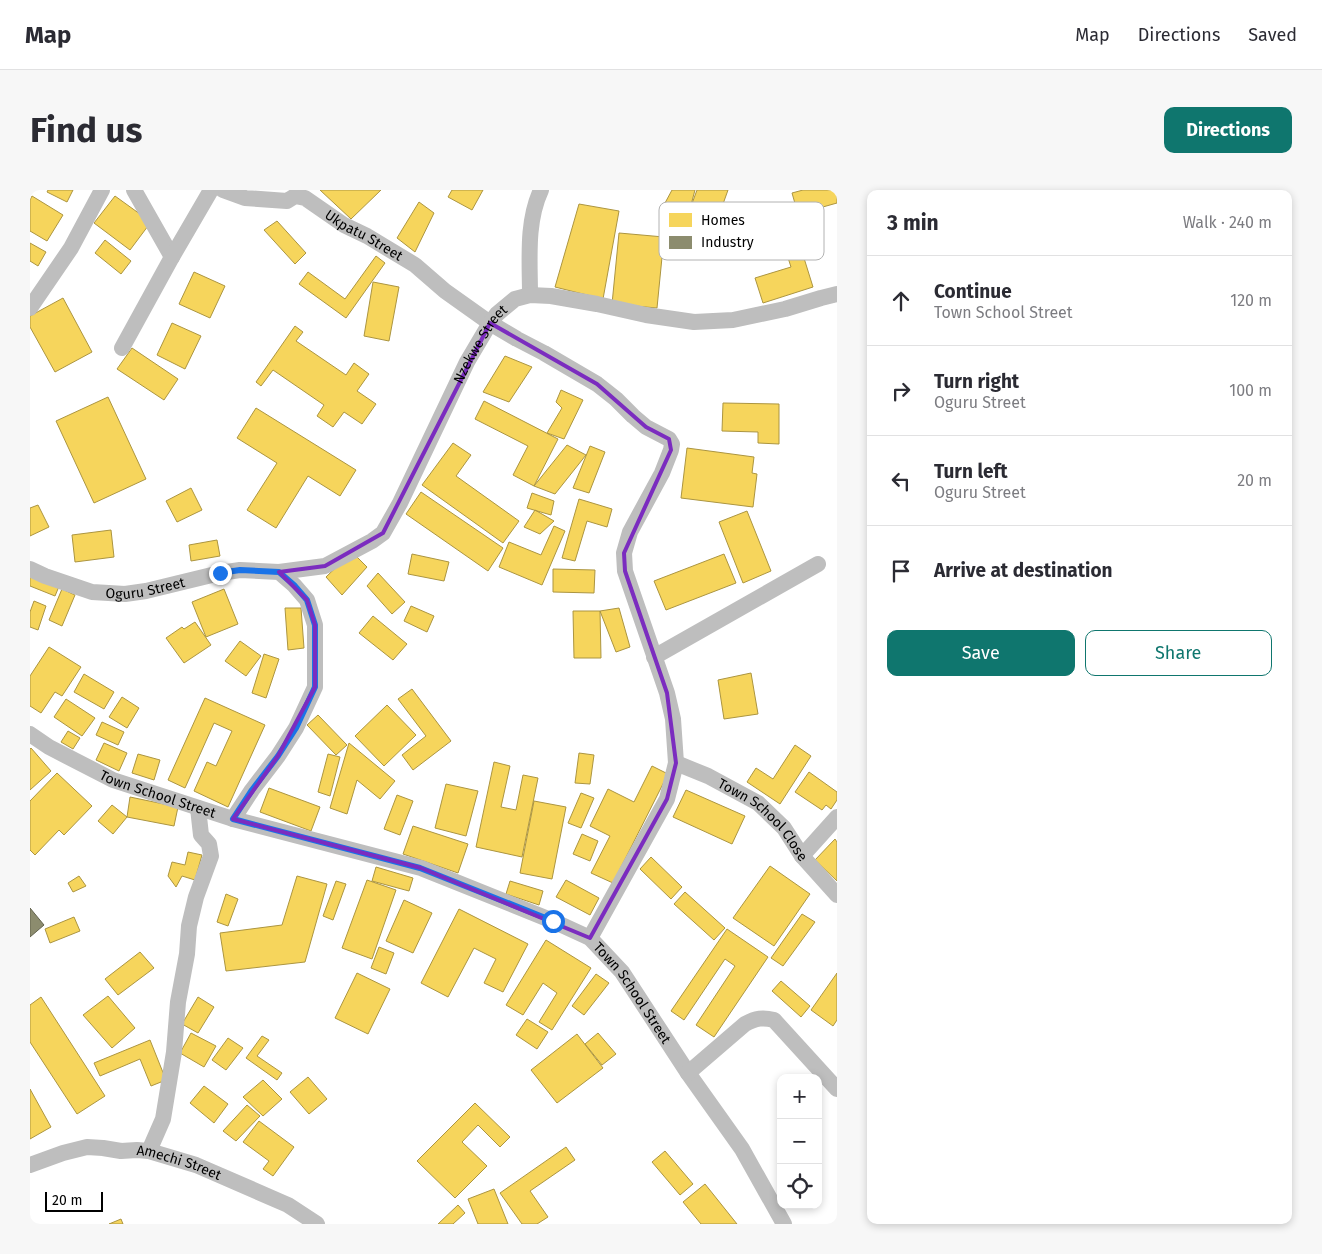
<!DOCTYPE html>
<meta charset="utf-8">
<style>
:root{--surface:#fff;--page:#f7f7f7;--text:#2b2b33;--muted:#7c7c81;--line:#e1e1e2;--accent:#0f766e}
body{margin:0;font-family:"Fira Sans",sans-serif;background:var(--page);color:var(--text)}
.controls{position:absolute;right:15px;bottom:15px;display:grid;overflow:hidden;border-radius:10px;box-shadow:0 2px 8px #0003}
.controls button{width:45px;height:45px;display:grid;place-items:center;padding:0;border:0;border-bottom:1px solid var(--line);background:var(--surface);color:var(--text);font:25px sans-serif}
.scale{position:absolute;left:15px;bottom:12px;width:58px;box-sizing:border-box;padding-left:5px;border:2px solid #000;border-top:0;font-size:14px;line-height:18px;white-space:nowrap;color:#000;-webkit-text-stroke:4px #fff;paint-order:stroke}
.stop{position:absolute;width:15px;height:15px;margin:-11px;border:4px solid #1a73e8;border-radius:50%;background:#fff}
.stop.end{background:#1a73e8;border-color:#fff;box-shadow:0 1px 5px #0008}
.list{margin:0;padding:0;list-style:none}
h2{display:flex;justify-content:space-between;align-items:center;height:65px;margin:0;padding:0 20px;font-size:21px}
h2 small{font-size:16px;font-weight:400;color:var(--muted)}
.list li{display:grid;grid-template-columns:32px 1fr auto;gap:15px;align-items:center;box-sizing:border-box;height:90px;padding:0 20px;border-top:1px solid var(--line)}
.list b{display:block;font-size:19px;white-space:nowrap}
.list p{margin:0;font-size:16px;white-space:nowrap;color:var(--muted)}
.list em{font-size:16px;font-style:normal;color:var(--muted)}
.actions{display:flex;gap:10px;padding:15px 20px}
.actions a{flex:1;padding:11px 0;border:1px solid var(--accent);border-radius:10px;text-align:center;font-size:18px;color:var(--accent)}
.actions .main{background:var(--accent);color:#fff}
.icon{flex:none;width:28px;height:28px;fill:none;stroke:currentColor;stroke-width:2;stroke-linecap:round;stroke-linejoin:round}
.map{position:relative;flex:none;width:807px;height:1034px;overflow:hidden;border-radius:10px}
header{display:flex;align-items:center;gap:30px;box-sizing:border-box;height:70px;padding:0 25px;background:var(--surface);border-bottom:1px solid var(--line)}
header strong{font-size:24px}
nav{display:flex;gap:28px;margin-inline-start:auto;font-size:18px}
.intro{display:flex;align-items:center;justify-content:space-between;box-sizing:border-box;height:120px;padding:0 30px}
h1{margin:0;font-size:35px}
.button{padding:12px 22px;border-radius:10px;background:var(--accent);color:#fff;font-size:18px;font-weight:700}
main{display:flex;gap:30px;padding:0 30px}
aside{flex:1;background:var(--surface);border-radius:10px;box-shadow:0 2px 8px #0003}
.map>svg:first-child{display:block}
.homes{fill:#f6d55c;stroke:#ac9540}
.industry{fill:#8c8c6e;stroke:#62624d}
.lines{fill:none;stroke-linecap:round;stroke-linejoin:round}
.minor{stroke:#bebebe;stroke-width:16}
.route{stroke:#1a73e8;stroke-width:6}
.marked{fill:none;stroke:#7b2cbf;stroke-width:4;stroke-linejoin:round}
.labels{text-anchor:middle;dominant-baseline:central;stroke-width:5;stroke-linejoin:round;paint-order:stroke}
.street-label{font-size:14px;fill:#000;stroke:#fff}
.key{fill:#fff;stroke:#b2b2b2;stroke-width:1}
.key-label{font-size:14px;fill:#000}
</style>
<header>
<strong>Map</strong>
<nav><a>Map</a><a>Directions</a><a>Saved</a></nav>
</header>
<div class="intro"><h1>Find us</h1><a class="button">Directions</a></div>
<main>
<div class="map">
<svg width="807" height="1034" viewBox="0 0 807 1034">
<rect width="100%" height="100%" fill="#fff"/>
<path class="homes" d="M18 0H43L37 12 17 2Z
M290 0H351L321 29Z
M422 0H453L442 20 418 7Z
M642 0H665L658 26 635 13Z
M667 0H698L677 59 649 49Z
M773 0H807V13L768 24 762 3Z
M2 6 33 25 17 51 0 41V10Z
M85 6 121 32 100 60 64 33Z
M389 12 404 23 385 62 367 48Z
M549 14 589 21 573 109 525 97Z
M760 23 783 97 733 113 725 88 761 77 750 43 743 46 738 29Z
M247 31 276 63 265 74 234 40Z
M589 43 634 47 627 118 582 114Z
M75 50 101 71 91 84 65 63Z
M0 53 16 62 8 76 0 71Z
M346 66 355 73 316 128 269 94 278 82 315 109Z
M164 82 195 96 180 128 149 114Z
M343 92 369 97 359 151 334 146Z
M33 108 62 162 25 182 0 137V126Z
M142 133 171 146 155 179 127 165Z
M265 136 273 142 266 151 316 185 324 173 339 184 327 201 346 214 332 234 314 222 303 237 287 226 294 215 243 180 231 196 226 192Z
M102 158 148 189 134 210 87 179Z
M475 166 502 177 479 212 453 202Z
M531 200 553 210 534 249 517 243 532 218 526 212Z
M78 207 116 289 64 313 26 231Z
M454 211 528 249 504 296 483 285 498 256 445 229Z
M693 213 749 214V254L728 253V242L692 241Z
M226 218 326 280 310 306 278 286 246 338 217 320 247 273 207 248Z
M423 253 441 265 426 286 489 331 473 353 392 295Z
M537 255 556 265 525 304 504 296Z
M560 256 575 262 559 303 543 298Z
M657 258 724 267 722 283 727 284 723 317 651 308Z
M161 298 172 320 147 332 136 311Z
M391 302 473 358 458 381 376 324Z
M502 303 524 311 521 325 497 318Z
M549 309 582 319 577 337 557 331 545 371 532 368Z
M8 315 19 337 0 346V318Z
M505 320 524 331 510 344 494 337Z
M717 321 741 381 713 393 689 332Z
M524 336 535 341 512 395 469 377 479 352 511 365Z
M81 340 84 367 45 372 42 345Z
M187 350 190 366 161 371 159 355Z
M322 362 337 377 312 405 296 387Z
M382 364 419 372 414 391 378 384Z
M694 364 706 393 636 420 624 391Z
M523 379 565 380 564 403 523 402Z
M0 381 30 394 25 406 0 396Z
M348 383 375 412 362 424 337 396Z
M32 399 45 405 32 436 19 430Z
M194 399 208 434 176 447 162 412Z
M4 411 16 416 8 440 0 437V422Z
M381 416 404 426 397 442 374 431Z
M255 418H271L274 458 258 460Z
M589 418 600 457 586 462 570 421Z
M543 421H570L571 468H544Z
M343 426 377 454 363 470 329 443Z
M165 432 181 455 154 473 136 448 152 437 154 439Z
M210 451 231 466 216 486 195 471Z
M19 457 51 477 32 506 25 502 11 523 0 516V486Z
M234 464 249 469 236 508 222 503Z
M721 483 728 524 694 529 688 490Z
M54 484 84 502 74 519 44 502Z
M382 499 421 551 383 580 372 565 396 546 368 509Z
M92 507 109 518 97 538 79 527Z
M175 508 235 535 198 617 164 601 177 572 186 576 202 541 184 533 155 598 138 590Z
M36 509 65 528 52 546 24 527Z
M357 515 386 545 354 576 325 546Z
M288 525 317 555 306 565 277 535Z
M72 532 94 542 88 555 66 545Z
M38 541 50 548 43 559 31 552Z
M74 553 97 563 89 581 66 570Z
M319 553 365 591 350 609 327 590 317 624 300 618Z
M765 555 781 566 750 614 717 592 726 578 743 589Z
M1 558 21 581 0 600V559Z
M549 563 564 565 560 594 545 593Z
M108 564 130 570 124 590 102 583Z
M298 564 310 567 300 606 288 602Z
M464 572 480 576 471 617 486 620 493 585 508 588 492 667 446 657Z
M622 576 638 584 583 693 561 683 580 646 560 636 578 599 604 612Z
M779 582 807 602V610L801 619 796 615 792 620 765 602Z
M27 583 62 616 34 645 29 640 5 665 0 660V611Z
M416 594 448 601 436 646 405 638Z
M239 598 290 617 281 641 230 622Z
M656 600 715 626 702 654 643 627Z
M551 603 564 608 551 638 538 633Z
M367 605 383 611 370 645 354 639Z
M100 607 148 617 144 636 97 627Z
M504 611 536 617 522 689 490 683Z
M82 615 97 627 83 644 68 631Z
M383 636 438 654 428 683 373 664Z
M552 644 568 651 560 671 543 664Z
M805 649 807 652V691L785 670Z
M158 662 172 665 165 690 152 686 146 697 138 686 142 672 155 675Z
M621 667 652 697 641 709 610 679Z
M740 676 780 704 744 756 703 728Z
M346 677 383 688 379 701 342 691Z
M49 686 56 696 43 702 38 693Z
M267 686 297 694 275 772 196 781 190 743 252 735Z
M337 690 366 700 342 769 312 758Z
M536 690 569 708 560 725 526 707Z
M306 691 316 694 303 730 293 726Z
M480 691 513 701 509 715 476 704Z
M655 702 695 738 684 750 644 714Z
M196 704 208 709 198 736 187 732Z
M374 710 402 723 383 763 356 751Z
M429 719 498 754 473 802 454 793 466 769 444 758 418 807 391 793Z
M772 724 785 732 753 776 741 768Z
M44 727 50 741 20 753 15 739Z
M697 739 738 767 684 847 666 835 705 776 695 769 654 830 641 821Z
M516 750 561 778 522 840 509 832 527 803 513 793 493 825 476 815Z
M349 757 364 763 356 784 341 778Z
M110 762 124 778 88 805 75 789Z
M327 783 360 799 338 844 305 828Z
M807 783V830L803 836 781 820Z
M566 784 579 793 554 825 542 816Z
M751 791 780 816 771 827 742 801Z
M78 806 105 838 82 858 53 825Z
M11 807 75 906 47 924 0 852V815Z
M168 807 184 817 168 843 152 834Z
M497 829 518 842 507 859 486 845Z
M161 843 186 856 174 877 150 863Z
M568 843 586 864 572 875 555 854Z
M547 844 573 878 527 913 501 880Z
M232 846 239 850 227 866 252 883 247 890 216 868Z
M198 848 213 858 196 880 182 870Z
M120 850 136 890 121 896 110 869 70 886 64 873Z
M278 887 297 909 279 924 260 902Z
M233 890 252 909 233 926 213 907Z
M174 896 198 914 184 933 160 913Z
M0 899 21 937 0 949Z
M445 913 480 947 470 957 448 935 432 952 457 976 425 1008 387 971Z
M217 915 230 926 206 951 193 941Z
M229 931 264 957 243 986 233 979 239 971 213 952Z
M536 957 545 970 500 1001 518 1027 507 1034H492L470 1003Z
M635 961 663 994 650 1005 622 972Z
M675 994 707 1034H671L653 1012Z
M464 999 478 1034H448L438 1009Z
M428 1015 435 1023 423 1034H408Z
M91 1029 93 1034H79Z"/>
<path class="industry" d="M0 718 14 735 0 747Z"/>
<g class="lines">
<g class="minor">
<path d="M104 0 142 67"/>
<path id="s1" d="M193 0 215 8 257 11 265 6 275 8 314 35 337 46 385 75 415 101 460 133 487 149 514 163 567 194 586 209 603 226 616 237 639 249 642 254 641 260 632 283 600 342 594 363 595 381 637 503 643 529 646 573 637 609 560 748"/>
<path d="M500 105C500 71 496 32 511 0"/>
<path d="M0 118 41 58 72 0"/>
<path d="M92 158 142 67 181 0"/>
<path id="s2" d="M0 379 15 386 62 402 95 404 116 401 190 383 210 380 249 382 264 395 277 410 285 435V497L266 538 248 566 222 600 203 629"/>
<path id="s3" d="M249 382 295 376 342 351 353 343 370 313 437 172 460 133 467 124 485 109 500 105 521 106 567 114 616 125 664 132 703 130 755 119 791 108 807 104"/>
<path d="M624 467 788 374"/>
<path id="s4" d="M0 544 19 557 83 590 203 629 391 678 523 731 560 748 592 782 658 883 712 959 754 1034"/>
<path id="s5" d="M646 573 678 586 728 613 754 638 772 666 807 705"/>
<path d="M772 666 807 627"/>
<path d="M658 883 715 834C726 828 733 827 744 830L807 899"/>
<path d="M119 961 133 929 144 862 148 812 157 764 159 736 166 707 181 666 179 654 171 645 168 618"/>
<path id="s6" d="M0 975 33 963 57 957 73 958 91 961 107 960 119 961 166 975 258 1015 287 1034"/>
</g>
</g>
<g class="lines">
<path class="route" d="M190 383 210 380 249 382 264 395 277 410 285 435V497L266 538 248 566 222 600 203 629 390 678 523 731"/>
</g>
<path class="marked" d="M460 133 567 194 616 237 639 249 641 260 594 363 595 381 637 503 646 573 637 609 560 748 391 678 203 629 248 566 285 497V435L277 410 249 382 295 376 353 343Z"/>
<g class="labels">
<g class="street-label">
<text stroke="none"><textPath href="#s1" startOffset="155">Ukpatu Street</textPath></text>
<text stroke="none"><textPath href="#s3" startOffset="326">Nzekwe Street</textPath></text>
<text stroke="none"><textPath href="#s2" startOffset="120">Oguru Street</textPath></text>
<text stroke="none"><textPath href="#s4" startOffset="142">Town School Street</textPath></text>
<text stroke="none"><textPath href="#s5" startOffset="106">Town School Close</textPath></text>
<text stroke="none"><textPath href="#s4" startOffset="668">Town School Street</textPath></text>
<text stroke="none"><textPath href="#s6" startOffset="154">Amechi Street</textPath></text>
</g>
</g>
<rect x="629" y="12" width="165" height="58" rx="8" class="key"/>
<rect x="639" y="23" width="23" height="14" fill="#f6d55c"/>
<rect x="639" y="46" width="23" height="13" fill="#8c8c6e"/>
<g class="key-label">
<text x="671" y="35">Homes</text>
<text x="671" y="57">Industry</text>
</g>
</svg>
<div class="controls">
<button>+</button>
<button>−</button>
<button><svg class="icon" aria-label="locate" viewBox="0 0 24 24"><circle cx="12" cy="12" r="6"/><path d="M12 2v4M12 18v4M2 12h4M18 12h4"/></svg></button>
</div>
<div class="scale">20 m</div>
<div class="stop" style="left:523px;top:731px"></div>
<div class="stop end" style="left:190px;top:383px"></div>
</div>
<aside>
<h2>3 min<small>Walk · 240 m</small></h2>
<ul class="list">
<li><svg class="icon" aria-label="ahead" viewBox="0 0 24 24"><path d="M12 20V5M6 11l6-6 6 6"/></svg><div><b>Continue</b><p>Town School Street</p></div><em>120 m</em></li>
<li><svg class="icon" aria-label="right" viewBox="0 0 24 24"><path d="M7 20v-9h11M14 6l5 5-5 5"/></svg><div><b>Turn right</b><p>Oguru Street</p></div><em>100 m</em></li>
<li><svg class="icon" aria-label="left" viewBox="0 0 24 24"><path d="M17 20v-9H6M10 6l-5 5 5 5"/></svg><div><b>Turn left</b><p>Oguru Street</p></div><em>20 m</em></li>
<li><svg class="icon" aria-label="arrive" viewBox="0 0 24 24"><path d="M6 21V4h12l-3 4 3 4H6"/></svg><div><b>Arrive at destination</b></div></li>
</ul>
<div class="actions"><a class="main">Save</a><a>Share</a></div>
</aside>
</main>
